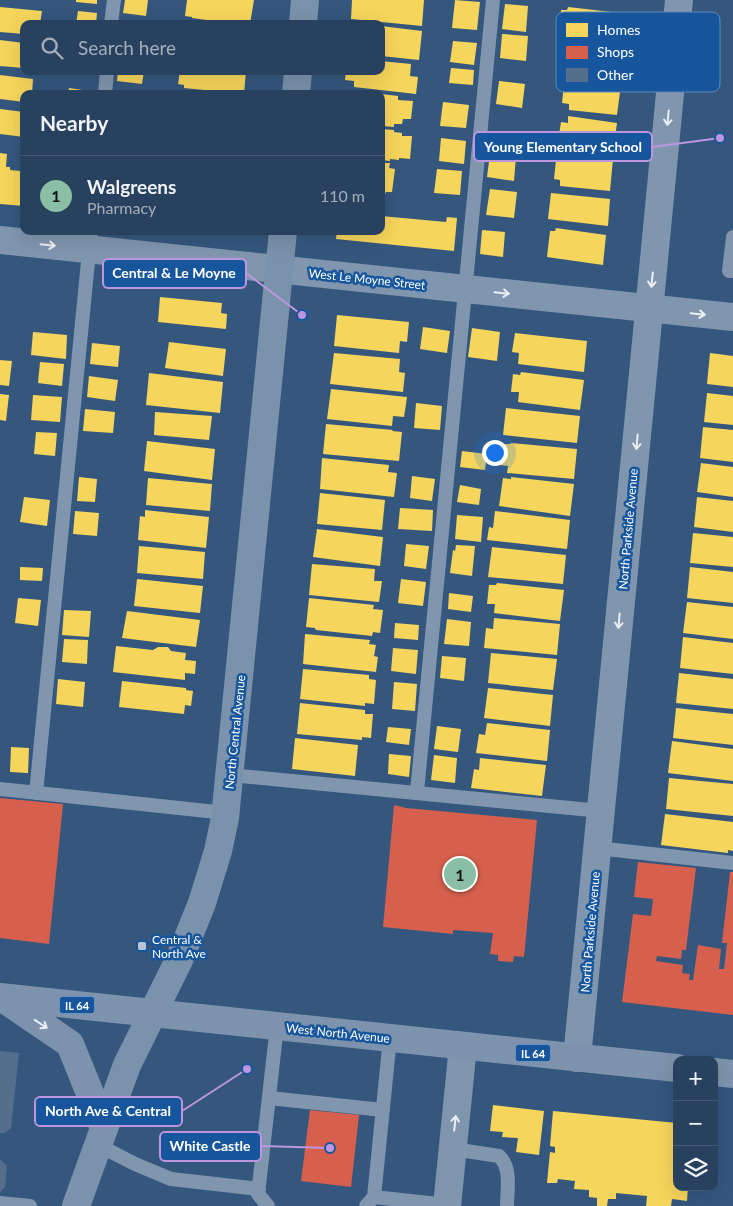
<!DOCTYPE html>
<meta charset="utf-8">
<style>
:root{--surface:#28415e;--page:#344c67;--text:#f1f3f6;--muted:#a5afbc;--line:#445a73;--accent:#8abfa5}
body{margin:0;font-family:Lato,sans-serif;background:var(--page);color:var(--text)}
.controls{position:absolute;right:15px;bottom:15px;display:grid;overflow:hidden;border-radius:10px;box-shadow:0 5px 20px #0002}
.controls button{width:45px;height:45px;display:grid;place-items:center;padding:0;border:0;border-bottom:1px solid var(--line);background:var(--surface);color:var(--text);font:25px sans-serif}
.you{position:absolute;left:494px;top:452px;width:18px;height:18px;margin:-12px;border:4px solid #fff;border-radius:50%;background:#1a73e8;box-shadow:0 0 0 8px #1a73e833}
.badge{display:grid;place-items:center;width:32px;height:32px;border-radius:50%;background:var(--accent);color:#111;font-size:16px;font-weight:700}
.pin{position:absolute;translate:-50% -50%;border:2px solid #fff;box-shadow:0 1px 5px #0006}
.list{margin:0;padding:0;list-style:none}
h2{display:flex;justify-content:space-between;align-items:center;height:65px;margin:0;padding:0 20px;font-size:21px}
h2 small{font-size:16px;font-weight:400;color:var(--muted)}
.list li{display:grid;grid-template-columns:32px 1fr auto;gap:15px;align-items:center;box-sizing:border-box;height:80px;padding:0 20px;border-top:1px solid var(--line)}
.list b{display:block;font-size:19px;white-space:nowrap}
.list p{margin:0;font-size:16px;white-space:nowrap;color:var(--muted)}
.list em{font-size:16px;font-style:normal;color:var(--muted)}
.icon{flex:none;width:28px;height:28px;fill:none;stroke:currentColor;stroke-width:2;stroke-linecap:round;stroke-linejoin:round}
.map{position:relative;flex:none;width:733px;height:1206px;overflow:hidden}
.search{position:absolute;background:var(--surface);box-shadow:0 5px 20px #0002;left:20px;top:20px;width:365px;height:55px;display:flex;align-items:center;gap:12px;box-sizing:border-box;padding:0 18px;border-radius:10px;color:var(--muted);font-size:19px}
.panel{position:absolute;background:var(--surface);box-shadow:0 5px 20px #0002;left:20px;top:90px;width:365px;height:145px;border-radius:10px}
.map>svg:first-child{display:block}
.homes{fill:#f6d55c}
.shops{fill:#d6604d}
.building{fill:#546f8d}
.lines{fill:none;stroke-linecap:round;stroke-linejoin:round}
.lane{stroke:#8096af;stroke-width:14}
.street{stroke:#8096af;stroke-width:28}
.secondary{stroke:#7b92ac;stroke-width:28}
.primary{stroke:#7d93ad;stroke-width:28}
.oneway{stroke:#eceff3}
.poi-dot{fill:#b8c4d2;stroke:#17569c;stroke-width:2}
.labels{text-anchor:middle;dominant-baseline:central;stroke-width:5;stroke-linejoin:round;paint-order:stroke}
.shield{fill:#17569c;stroke:#b9cce1;stroke-width:1}
.shield-label{font-size:11px;font-weight:bold;fill:#fff}
.street-label{font-size:12px;fill:#fff;stroke:#17569c}
.poi-label{font-size:12px;fill:#fff;stroke:#17569c;text-anchor:start}
.key{fill:#17569c;stroke:#5d89ba;stroke-width:1}
.key-label{font-size:14px;fill:#fff}
.leader{fill:none;stroke:#bd96df;stroke-width:2}
.callout-dot{fill:#bd96df;stroke:#17569c;stroke-width:2}
.callout{fill:#17569c;stroke:#bd96df;stroke-width:2}
.callout-label{font-size:14px;text-anchor:middle;font-weight:bold;fill:#fff}
</style>
<div class="map">
<svg width="733" height="1206" viewBox="0 0 733 1206">
<rect width="100%" height="100%" fill="#35577e"/>
<path class="homes" d="M76 0H97V4L76 2Z
M125 0H148L146 16 123 13Z
M187 0H254L250 24H235L192 18V17L185 16Z
M352 0H424L422 26 351 19Z
M455 0 480 2 477 30 452 28Z
M505 4 528 6 526 32 502 29Z
M0 7 42 11 40 24H24V34L0 32Z
M568 7 629 14 626 42 565 36V33H559L561 10H567Z
M78 11 97 13 96 24H76Z
M381 26 422 31 419 60 381 56Z
M502 34 528 36 526 61 500 58Z
M0 40 24 43V68L0 66Z
M453 41 477 43 474 65 450 62Z
M381 61 411 64 410 76 418 77 416 94 354 87V81L345 80 346 71H381Z
M451 68 474 70 473 85 449 83Z
M118 71H144L142 84 117 81Z
M180 71H246L244 94 184 88V85L178 84Z
M0 75 33 79 32 94H24V102L0 99Z
M572 78 621 84 617 115 569 110V104L562 103 564 84 571 85Z
M499 81 525 84 522 108 496 104Z
M69 88 89 91 88 94H68Z
M349 90 369 92V94H348Z
M381 94 398 96V100L413 101 411 119H403L402 124H394V127L381 126Z
M443 102 469 105 466 128 440 126Z
M0 109 24 112V137L0 134Z
M568 116 617 123 613 154 565 148 566 143 558 141 561 122 568 123Z
M381 129 394 130V132L402 133V136H412L410 159 399 158V160L390 159V161L381 160Z
M441 138 466 141 464 164 439 161Z
M0 153 7 154 6 167H10V170L20 171 21 162H24V206L0 204Z
M490 154 516 156 514 181 487 177Z
M564 154 613 159 610 191 560 186V180L554 179 556 160H563Z
M381 163H390L389 168 395 169 392 192H386L385 194 381 193Z
M437 169 462 171 460 195 434 193Z
M490 189 517 192 514 218 486 215Z
M551 193 610 199 608 226 548 219Z
M381 216 446 222 447 217 457 218 454 251 336 239 337 231H381Z
M556 228 606 235 603 265 547 257 550 231H555Z
M482 230 505 232 503 257 480 254Z
M160 297 222 303 221 313 227 314 226 329 158 322Z
M337 315 409 322 407 342 400 341 399 353 334 346Z
M423 327 450 331 447 353 420 349Z
M472 328 500 332 497 361 468 357Z
M33 332 67 335 66 359 31 355Z
M515 333 587 341 584 372 518 364 519 353 512 352Z
M169 342 226 349 223 376 165 368Z
M92 343 120 346 118 367 90 364Z
M334 353 400 359 399 372 405 373 403 392 330 384Z
M710 353 733 356V387L707 384Z
M0 360 12 361 9 386 0 385Z
M40 362 64 364 62 386 38 383Z
M521 372 584 380 580 410 518 402 519 392H511L513 374 520 375Z
M149 373 223 382 220 413 146 405Z
M89 376 118 380 115 401 87 397Z
M331 389 407 397 404 417 393 416 392 426 327 419Z
M707 393 733 396V425L704 422Z
M0 394 9 395 6 421 0 420Z
M33 395 62 397 60 422 31 420Z
M416 403 442 406 440 430 414 428Z
M506 408 580 416 577 443 503 435Z
M85 409 115 412 113 433 83 431Z
M155 412 212 416 209 440 154 435Z
M326 424 393 430 392 431 402 432 399 461 323 454Z
M703 427 733 430V462L700 458Z
M36 432 57 433 55 456 34 454Z
M147 441 215 449 212 480 144 471Z
M511 443 577 449 574 479 507 473 508 466 500 465 502 444H510Z
M462 451 487 454 485 470 460 467Z
M322 458 389 465 388 472 397 473 394 497 320 489Z
M701 463 733 467V497L697 492Z
M412 476 435 479 432 501 410 498Z
M79 477 97 479 95 502 77 501Z
M511 477 574 484 570 516 499 506 503 478 511 479Z
M148 478 212 484 210 511 146 505Z
M460 485 481 489 479 505 457 502Z
M320 493 385 500 382 530 317 524Z
M24 497 50 500 47 526 20 522Z
M697 497 733 501V532L694 527Z
M400 508 433 510 432 531 398 529Z
M145 510 209 517 206 548 138 540 140 516 145 517Z
M75 511 99 513 97 536 73 534Z
M495 511 570 520 567 549 487 540 489 527 493 528Z
M457 515 483 517 481 542 455 539Z
M317 529 383 537 380 566 313 557Z
M693 533 733 537V567L690 563Z
M406 544 429 546 426 569 404 566Z
M456 545 475 546 472 576 450 573 453 550 455 551Z
M139 546 205 552 203 579 137 573Z
M492 547 566 555 563 584 488 577Z
M312 564 375 569 374 581H382L379 602 309 595Z
M20 567 43 568 42 581 20 580Z
M690 567 733 572V603L687 598Z
M137 579 203 586 200 613 134 606Z
M401 579 426 582 423 606 398 603Z
M497 583 564 590 560 621 494 613 495 604H487L489 585H496Z
M449 593 473 596 471 612 448 609Z
M18 598 41 600 38 626 15 623Z
M309 598 374 605 373 609 383 610 380 633 373 632 372 636 316 630 315 628 306 627Z
M687 602 733 607V639L683 633Z
M64 610 91 611 89 637 62 635Z
M127 611 200 620 196 647 122 638Z
M494 618 560 624 557 655 484 648 486 628 493 629Z
M447 619 471 622 469 646 444 644Z
M395 623 419 625 418 640 394 638Z
M305 634 370 640 369 644 376 645 374 656 378 657 376 672 303 664Z
M683 637 733 643V674L680 668Z
M64 639 88 640 87 664 62 662Z
M116 646 153 650 158 647H168L171 651 186 653 185 660 196 661 195 674 185 673V680L113 672Z
M393 648 418 650 416 674 391 671Z
M491 653 557 659 553 690 488 683Z
M442 656 466 658 464 681 440 678Z
M303 669 369 675V679L376 680 374 704 365 703V706L300 699Z
M679 673 733 679V709L676 703Z
M58 679 85 682 83 707 56 704Z
M122 681 186 688V690L193 691 191 706 185 705 184 714 119 707Z
M394 682 417 684 415 711 392 709Z
M488 688 553 695 550 726 484 718Z
M300 703 365 710V714H373L371 738 362 737V740L297 734Z
M676 708 733 714V745L673 738Z
M487 723 550 730 547 761 476 753 479 734 485 735Z
M437 726 461 729 458 752 434 749Z
M388 727 411 729 409 745 386 742Z
M295 738 358 745 355 776 292 769Z
M672 741 733 749V781L668 773Z
M11 747 29 748 28 773 10 772Z
M389 754 411 756 409 777 388 774Z
M434 755 457 758 455 783 431 780Z
M480 758 546 765 542 796 471 788 474 769 479 770Z
M669 778 733 784V816L666 809Z
M665 814 733 822V851L728 850V853L661 845Z
M493 1105 544 1111 539 1155 516 1152 518 1138 502 1137 503 1132 490 1131Z
M553 1111 677 1123V1187H688L687 1201 672 1199 671 1206H646L647 1196 616 1193V1199H608L607 1206H597V1198L589 1197V1190L574 1189 575 1181 558 1179 557 1183H547L550 1152 555 1153V1147L550 1146Z"/>
<path class="shops" d="M0 798 63 804 49 944 0 938Z
M394 805 406 808 537 820 524 957 514 956 513 962 498 961V955L490 954 493 933 453 930V934L383 927Z
M638 862 696 868 686 950H682L681 959 657 956 656 961 683 965 682 973 690 974 689 980H693L698 945 721 949 719 969H724L727 943H722L730 872H733V1015L622 1002 633 914 651 916 653 899 634 897Z
M310 1110 359 1115 351 1187 301 1181Z"/>
<path class="building" d="M0 1051 19 1053 11 1128 5 1133H0Z
M0 1159 7 1166 5 1187 0 1192Z"/>
<g class="lines">
<path class="lane" d="M111 24 114 0
M105 94 107 71
M733 237 729 271H733
M231 775 601 811
M0 789 226 813
M417 792 493 0
M36 793 91 231
M597 848 733 863
M269 1098 383 1110
M98 1145 135 1164 171 1179 259 1189
M453 1149 499 1156C512 1168 507 1190 507 1206
M374 1197 447 1205
M0 1203 30 1206
M268 1206 258 1194 277 1026
M366 1206 374 1197 390 1038"/>
<path class="street" d="M0 240 733 317
M577 1058 679 0
M447 1206 463 1046"/>
<path class="secondary" d="M303 24 305 0
M296 94 298 71
M76 1206 127 1065 179 960 202 903 218 851 225 818 283 231"/>
<path class="primary" d="M0 997 677 1068
M4 999 70 1044 104 1128
M714 1072 733 1074"/>
</g>
<defs><path id="oneway-shaft" d="M-6 0H5M1.5-3L5.5 0L1.5 3" fill="none" stroke-width="1.6" stroke-linecap="round" stroke-linejoin="round" transform="scale(1.25)"/></defs>
<g class="oneway">
<use href="#oneway-shaft" transform="translate(668 118) rotate(95)"/>
<use href="#oneway-shaft" transform="translate(48 245) rotate(6)"/>
<use href="#oneway-shaft" transform="translate(652 280) rotate(96)"/>
<use href="#oneway-shaft" transform="translate(502 293) rotate(6)"/>
<use href="#oneway-shaft" transform="translate(698 314) rotate(6)"/>
<use href="#oneway-shaft" transform="translate(637 442) rotate(95)"/>
<use href="#oneway-shaft" transform="translate(619 621) rotate(95)"/>
<use href="#oneway-shaft" transform="translate(41 1024) rotate(34)"/>
<use href="#oneway-shaft" transform="translate(455 1123) rotate(-84)"/>
</g>
<rect class="poi-dot" x="137" y="941" width="10" height="10" rx="2.5"/>
<g class="labels">
<g class="shield">
<rect x="59.5" y="996.5" width="35" height="17" rx="4"/>
<rect x="515.5" y="1044.5" width="35" height="17" rx="4"/>
</g>
<g class="shield-label">
<text x="77" y="1005">IL 64</text>
<text x="533" y="1053">IL 64</text>
</g>
<g class="street-label">
<text transform="translate(367 279) rotate(6)">West Le Moyne Street</text>
<text transform="translate(628 529) rotate(-85)">North Parkside Avenue</text>
<text transform="translate(235 732) rotate(-84)">North Central Avenue</text>
<text transform="translate(590 932) rotate(-85)">North Parkside Avenue</text>
<text transform="translate(338 1033) rotate(6)">West North Avenue</text>
</g>
<g class="poi-label">
<text x="152" y="939">Central &amp;<tspan x="152" dy="14">North Ave</tspan></text>
</g>
</g>
<rect x="556" y="12" width="164" height="80" rx="8" class="key"/>
<rect x="566" y="23" width="22" height="14" fill="#f6d55c"/>
<rect x="566" y="46" width="22" height="13" fill="#d6604d"/>
<rect x="566" y="68" width="22" height="14" fill="#546f8d"/>
<g class="key-label">
<text x="597" y="35">Homes</text>
<text x="597" y="57">Shops</text>
<text x="597" y="80">Other</text>
</g>
<path class="leader" d="M720 138L652 147M302 315L246 273M247 1069L182 1111M330 1148L261 1146"/>
<g class="callout-dot">
<circle cx="720" cy="138" r="5"/>
<circle cx="302" cy="315" r="5"/>
<circle cx="247" cy="1069" r="5"/>
<circle cx="330" cy="1148" r="5"/>
</g>
<g class="callout">
<rect x="474" y="132" width="178" height="29" rx="5"/>
<rect x="103" y="259" width="143" height="29" rx="5"/>
<rect x="35" y="1097" width="147" height="29" rx="5"/>
<rect x="160" y="1132" width="101" height="29" rx="5"/>
</g>
<g class="callout-label">
<text x="563" y="152">Young Elementary School</text>
<text x="174" y="278">Central &amp; Le Moyne</text>
<text x="108" y="1116">North Ave &amp; Central</text>
<text x="210" y="1151">White Castle</text>
</g>
</svg>
<div class="controls">
<button>+</button>
<button>−</button>
<button><svg class="icon" aria-label="layers" viewBox="0 0 24 24"><path d="M12 4l9 5-9 5-9-5zM3 14l9 5 9-5"/></svg></button>
</div>
<div class="you"></div>
<div class="pin badge" style="left:460px;top:874px">1</div>
<div class="search"><svg class="icon" aria-label="search" viewBox="0 0 24 24"><circle cx="10" cy="10" r="6"/><path d="M15 15l6 6"/></svg>Search here</div>
<section class="panel">
<h2>Nearby<small></small></h2>
<ul class="list">
<li><span class="badge">1</span><div><b>Walgreens</b><p>Pharmacy</p></div><em>110 m</em></li>
</ul>
</section>
</div>
